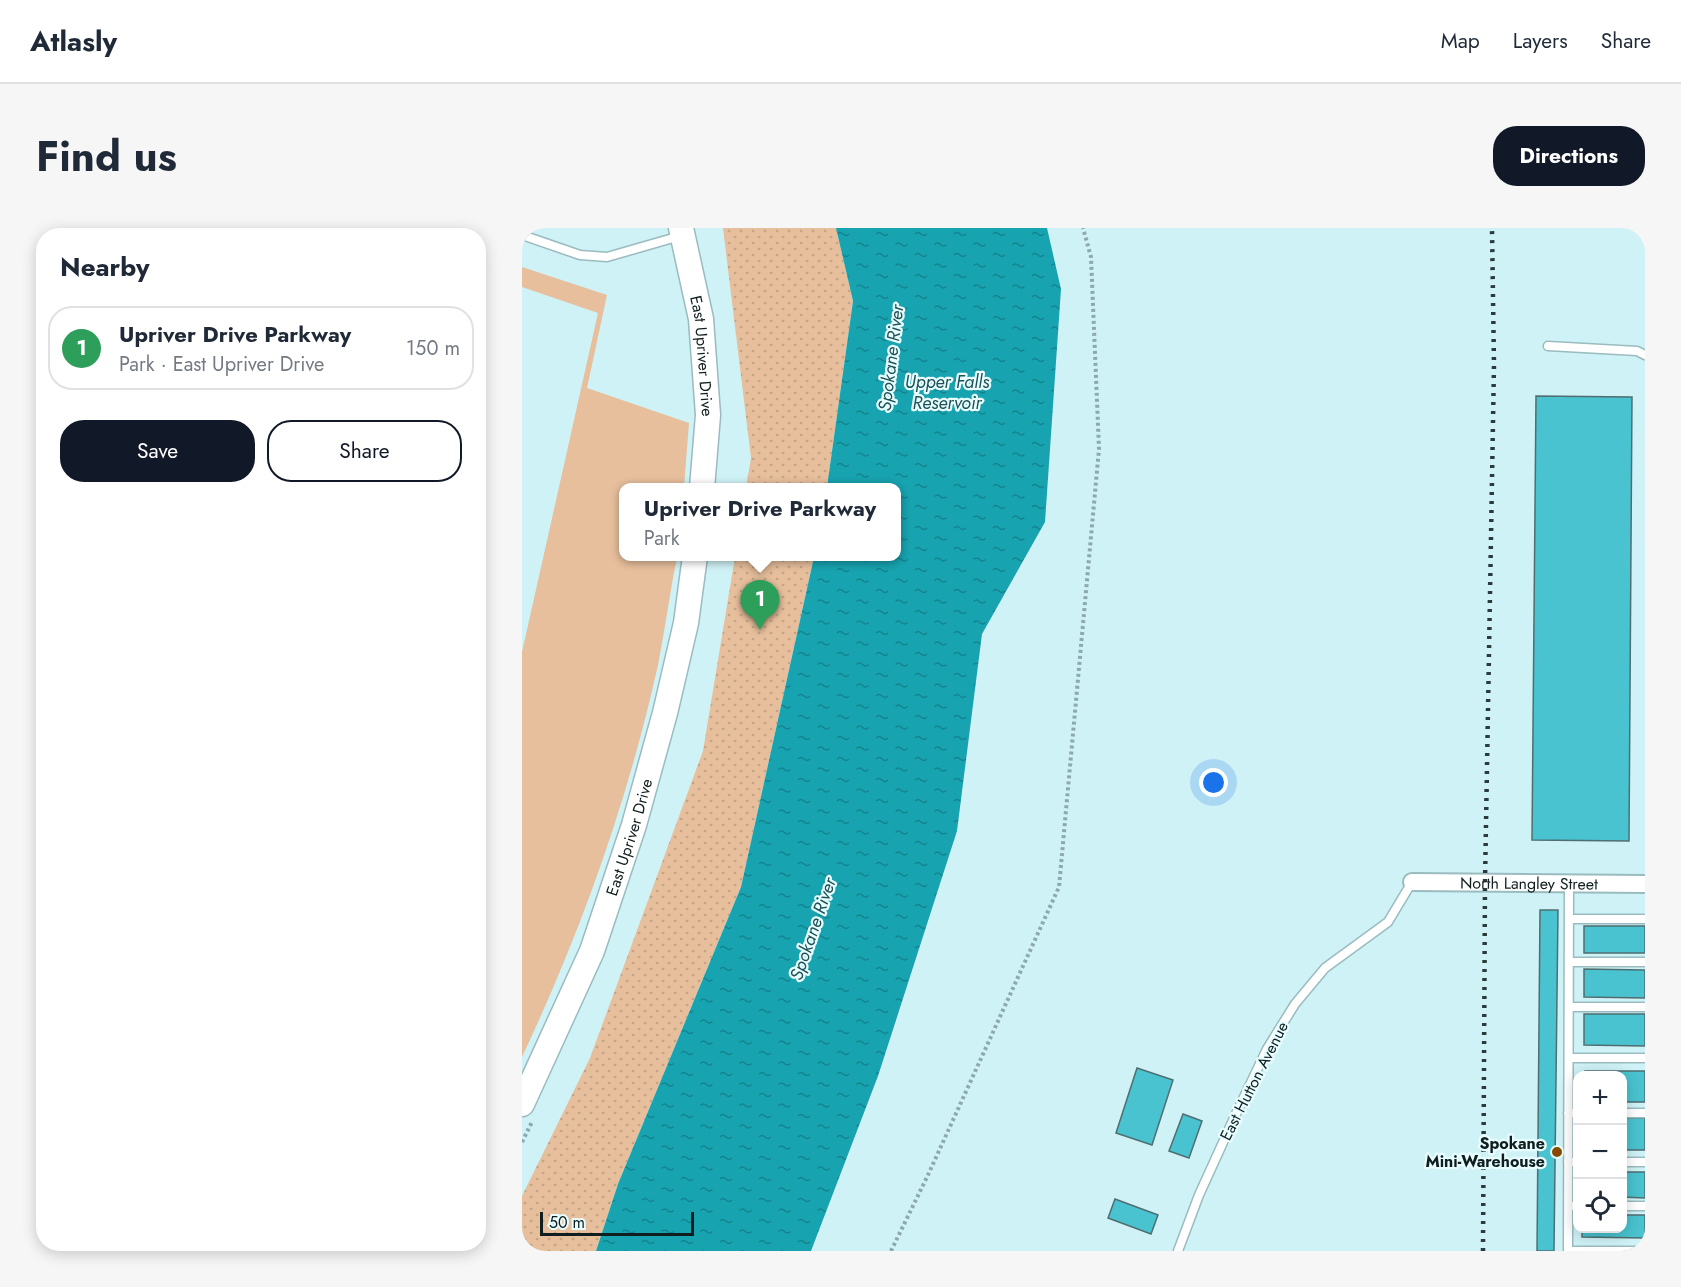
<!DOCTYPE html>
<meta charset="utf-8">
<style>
:root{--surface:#fff;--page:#f6f6f7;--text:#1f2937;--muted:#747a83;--line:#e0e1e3;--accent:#111827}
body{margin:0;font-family:Jost,sans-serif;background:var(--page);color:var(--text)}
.controls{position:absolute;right:18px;bottom:18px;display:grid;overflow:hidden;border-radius:12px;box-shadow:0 3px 15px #0003}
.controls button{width:54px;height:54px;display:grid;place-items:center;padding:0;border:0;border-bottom:2px solid var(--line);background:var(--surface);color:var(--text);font:30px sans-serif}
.scale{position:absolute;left:18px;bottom:15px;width:154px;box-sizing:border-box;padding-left:6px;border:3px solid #111e1f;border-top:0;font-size:16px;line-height:21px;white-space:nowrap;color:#111e1f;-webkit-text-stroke:4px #e8fdff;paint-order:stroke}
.you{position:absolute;left:692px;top:555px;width:21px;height:21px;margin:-15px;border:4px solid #fff;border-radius:50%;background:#1a73e8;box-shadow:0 0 0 9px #1a73e833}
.badge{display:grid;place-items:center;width:39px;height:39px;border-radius:50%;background:var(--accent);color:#fff;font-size:20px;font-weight:700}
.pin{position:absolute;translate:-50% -50px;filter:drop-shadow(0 2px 3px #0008)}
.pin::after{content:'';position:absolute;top:32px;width:21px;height:18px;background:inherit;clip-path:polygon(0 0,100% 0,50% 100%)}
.popup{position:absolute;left:97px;top:255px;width:282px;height:78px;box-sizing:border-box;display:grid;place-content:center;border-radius:12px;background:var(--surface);filter:drop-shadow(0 2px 4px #0005);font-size:20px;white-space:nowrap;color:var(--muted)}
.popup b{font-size:22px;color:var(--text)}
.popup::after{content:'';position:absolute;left:50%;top:100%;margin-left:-12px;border:12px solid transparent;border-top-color:var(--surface)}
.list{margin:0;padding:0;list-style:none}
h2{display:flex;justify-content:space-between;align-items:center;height:78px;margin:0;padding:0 24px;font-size:26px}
h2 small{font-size:20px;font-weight:400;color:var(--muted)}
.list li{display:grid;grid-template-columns:39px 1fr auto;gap:18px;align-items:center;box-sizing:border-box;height:84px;margin:0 12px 12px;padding:0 12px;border:2px solid var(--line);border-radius:24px}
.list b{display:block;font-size:22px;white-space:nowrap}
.list p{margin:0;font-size:20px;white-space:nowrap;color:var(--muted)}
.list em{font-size:20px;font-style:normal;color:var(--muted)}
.actions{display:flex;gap:12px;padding:18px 24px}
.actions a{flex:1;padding:14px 0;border:2px solid var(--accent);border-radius:24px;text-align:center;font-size:21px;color:var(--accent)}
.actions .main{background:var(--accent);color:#fff}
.icon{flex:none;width:33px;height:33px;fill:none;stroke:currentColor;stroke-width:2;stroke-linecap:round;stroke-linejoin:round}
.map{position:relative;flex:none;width:1123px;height:1023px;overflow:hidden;border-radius:24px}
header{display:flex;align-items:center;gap:36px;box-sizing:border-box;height:84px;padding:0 30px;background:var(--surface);border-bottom:2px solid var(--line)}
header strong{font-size:28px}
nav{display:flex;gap:33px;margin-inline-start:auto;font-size:21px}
.intro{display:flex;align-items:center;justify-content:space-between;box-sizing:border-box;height:144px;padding:0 36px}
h1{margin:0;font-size:42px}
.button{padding:15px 27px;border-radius:24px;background:var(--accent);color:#fff;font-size:21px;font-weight:700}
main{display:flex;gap:36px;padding:0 36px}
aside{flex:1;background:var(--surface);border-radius:24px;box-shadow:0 3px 15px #0003}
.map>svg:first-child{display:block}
.grass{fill:#e7bf9c}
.park{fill:url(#park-dots)}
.water{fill:url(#water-ripples)}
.building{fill:#49c3cf;stroke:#4f6e72;stroke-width:1.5}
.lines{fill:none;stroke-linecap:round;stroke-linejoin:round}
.lane-casing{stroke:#9abbbf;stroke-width:11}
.street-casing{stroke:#9abbbf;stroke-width:20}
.secondary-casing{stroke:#9abbbf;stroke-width:27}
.path{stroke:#8da9ac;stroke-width:4;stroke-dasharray:3 3;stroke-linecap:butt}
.lane{stroke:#fff;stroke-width:8}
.street{stroke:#fff;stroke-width:16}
.secondary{stroke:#fff;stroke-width:24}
.rail{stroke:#2b3b3c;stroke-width:4.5;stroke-dasharray:3 6;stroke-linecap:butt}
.poi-dot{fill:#864b01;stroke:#e8fdff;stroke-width:2}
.labels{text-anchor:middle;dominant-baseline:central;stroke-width:4.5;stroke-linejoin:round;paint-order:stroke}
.street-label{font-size:16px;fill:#111e1f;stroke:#e8fdff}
.poi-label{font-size:16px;font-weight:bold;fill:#111e1f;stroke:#e8fdff;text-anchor:end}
.water-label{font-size:18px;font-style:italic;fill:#1d5156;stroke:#e8fdff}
</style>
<header>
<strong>Atlasly</strong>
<nav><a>Map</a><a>Layers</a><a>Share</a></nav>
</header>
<div class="intro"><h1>Find us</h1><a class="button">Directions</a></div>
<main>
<aside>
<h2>Nearby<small></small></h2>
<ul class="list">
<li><span class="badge" style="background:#2e9e5b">1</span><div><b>Upriver Drive Parkway</b><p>Park · East Upriver Drive</p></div><em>150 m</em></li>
</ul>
<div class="actions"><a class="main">Save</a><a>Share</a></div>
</aside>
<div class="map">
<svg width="1123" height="1023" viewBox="0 0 1123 1023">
<defs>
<pattern id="park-dots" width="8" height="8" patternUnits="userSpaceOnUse" patternTransform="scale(1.5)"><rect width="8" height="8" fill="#e7bf9c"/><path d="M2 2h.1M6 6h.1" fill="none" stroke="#c5a486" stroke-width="1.8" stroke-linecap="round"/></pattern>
<pattern id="water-ripples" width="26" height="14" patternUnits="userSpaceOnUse" patternTransform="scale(1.5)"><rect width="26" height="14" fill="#17a3af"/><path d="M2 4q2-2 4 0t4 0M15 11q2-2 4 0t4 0" fill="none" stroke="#13848e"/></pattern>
</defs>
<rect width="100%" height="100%" fill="#cff2f6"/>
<path class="grass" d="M0 39 85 67 65 160 167 195 162 259 101 260V328L155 329C148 364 143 401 136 437 106 572 59 704 0 829V424L76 85 0 59Z"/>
<path class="park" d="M201 0H314L331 73 305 259H224L229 230Z
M213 329H292L219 659 96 956 74 1023H0V968L68 830 181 523Z"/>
<path class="water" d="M314 0H525L539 61 523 294 460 406 435 603 356 848 289 1023H74L96 956 219 659 292 329 374 328V260L305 259 331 73Z"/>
<path class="building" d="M1014 168 1110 169 1107 613 1010 612Z
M1018 682H1036L1032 1023H1015Z
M1062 698H1123V725H1062Z
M1062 741 1123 742V770L1062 769Z
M1062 786H1123V818L1062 817Z
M615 840 651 852 630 917 594 905Z
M1063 843H1123V874H1100V848H1063Z
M661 886 680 893 667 930 647 923Z
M1100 890H1123V922H1100Z
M1100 944H1123V970L1100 969Z
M593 971 636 987 629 1006 586 990Z
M1100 987H1123V1010L1060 1009V1000H1100Z"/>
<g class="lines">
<defs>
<path id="lane" d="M0 7 58 27 85 29 158 8
M1026 118 1115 123 1123 127
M1047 691H1123
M1047 734H1123
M1047 779H1123
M1047 830H1123
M1046 885H1056
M1100 885H1123
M1046 934H1056
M1100 934H1123
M1046 978H1056
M1100 978H1123
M656 1023 677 967 713 888 745 821 773 776 803 740 866 694 890 654
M1046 1023 1047 655
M1046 1023H1123"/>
<g id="street">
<path id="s1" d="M890 654 1123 656"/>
</g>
<g id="secondary">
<path id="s2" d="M159 0 179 91 186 187 180 260"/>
<path id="s3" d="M0 876 70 723 112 597 143 485 164 395 173 328"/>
</g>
</defs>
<use href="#lane" class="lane-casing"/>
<use href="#street" class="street-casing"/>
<use href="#secondary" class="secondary-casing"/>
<path class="path" d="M0 914 10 894
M369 1023 406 947 537 659 577 221 569 29 561 0"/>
<use href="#lane" class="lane"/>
<use href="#street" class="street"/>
<use href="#secondary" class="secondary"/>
<path class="rail" d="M961 1023 963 654 972 137 970 0"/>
</g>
<circle class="poi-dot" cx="1035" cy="924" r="6"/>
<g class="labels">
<g class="street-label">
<text stroke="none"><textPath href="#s2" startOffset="130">East Upriver Drive</textPath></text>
<text stroke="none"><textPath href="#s3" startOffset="288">East Upriver Drive</textPath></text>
<text stroke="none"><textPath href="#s1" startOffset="117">North Langley Street</textPath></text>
<text transform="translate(732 853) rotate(-63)">East Hutton Avenue</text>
</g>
<g class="poi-label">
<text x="1023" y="915">Spokane<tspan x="1023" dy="18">Mini-Warehouse</tspan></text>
</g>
<g class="water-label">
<text transform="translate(369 130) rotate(-83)">Spokane River</text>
<text x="425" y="154">Upper Falls<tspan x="425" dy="21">Reservoir</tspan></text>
<text transform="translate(291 701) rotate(-71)">Spokane River</text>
</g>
</g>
</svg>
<div class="controls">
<button>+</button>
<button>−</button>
<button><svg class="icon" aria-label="locate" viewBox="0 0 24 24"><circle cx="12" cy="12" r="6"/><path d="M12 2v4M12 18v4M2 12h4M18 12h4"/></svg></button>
</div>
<div class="scale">50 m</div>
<div class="you"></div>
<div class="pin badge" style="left:238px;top:402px;background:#2e9e5b">1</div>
<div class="popup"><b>Upriver Drive Parkway</b>Park</div>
</div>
</main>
